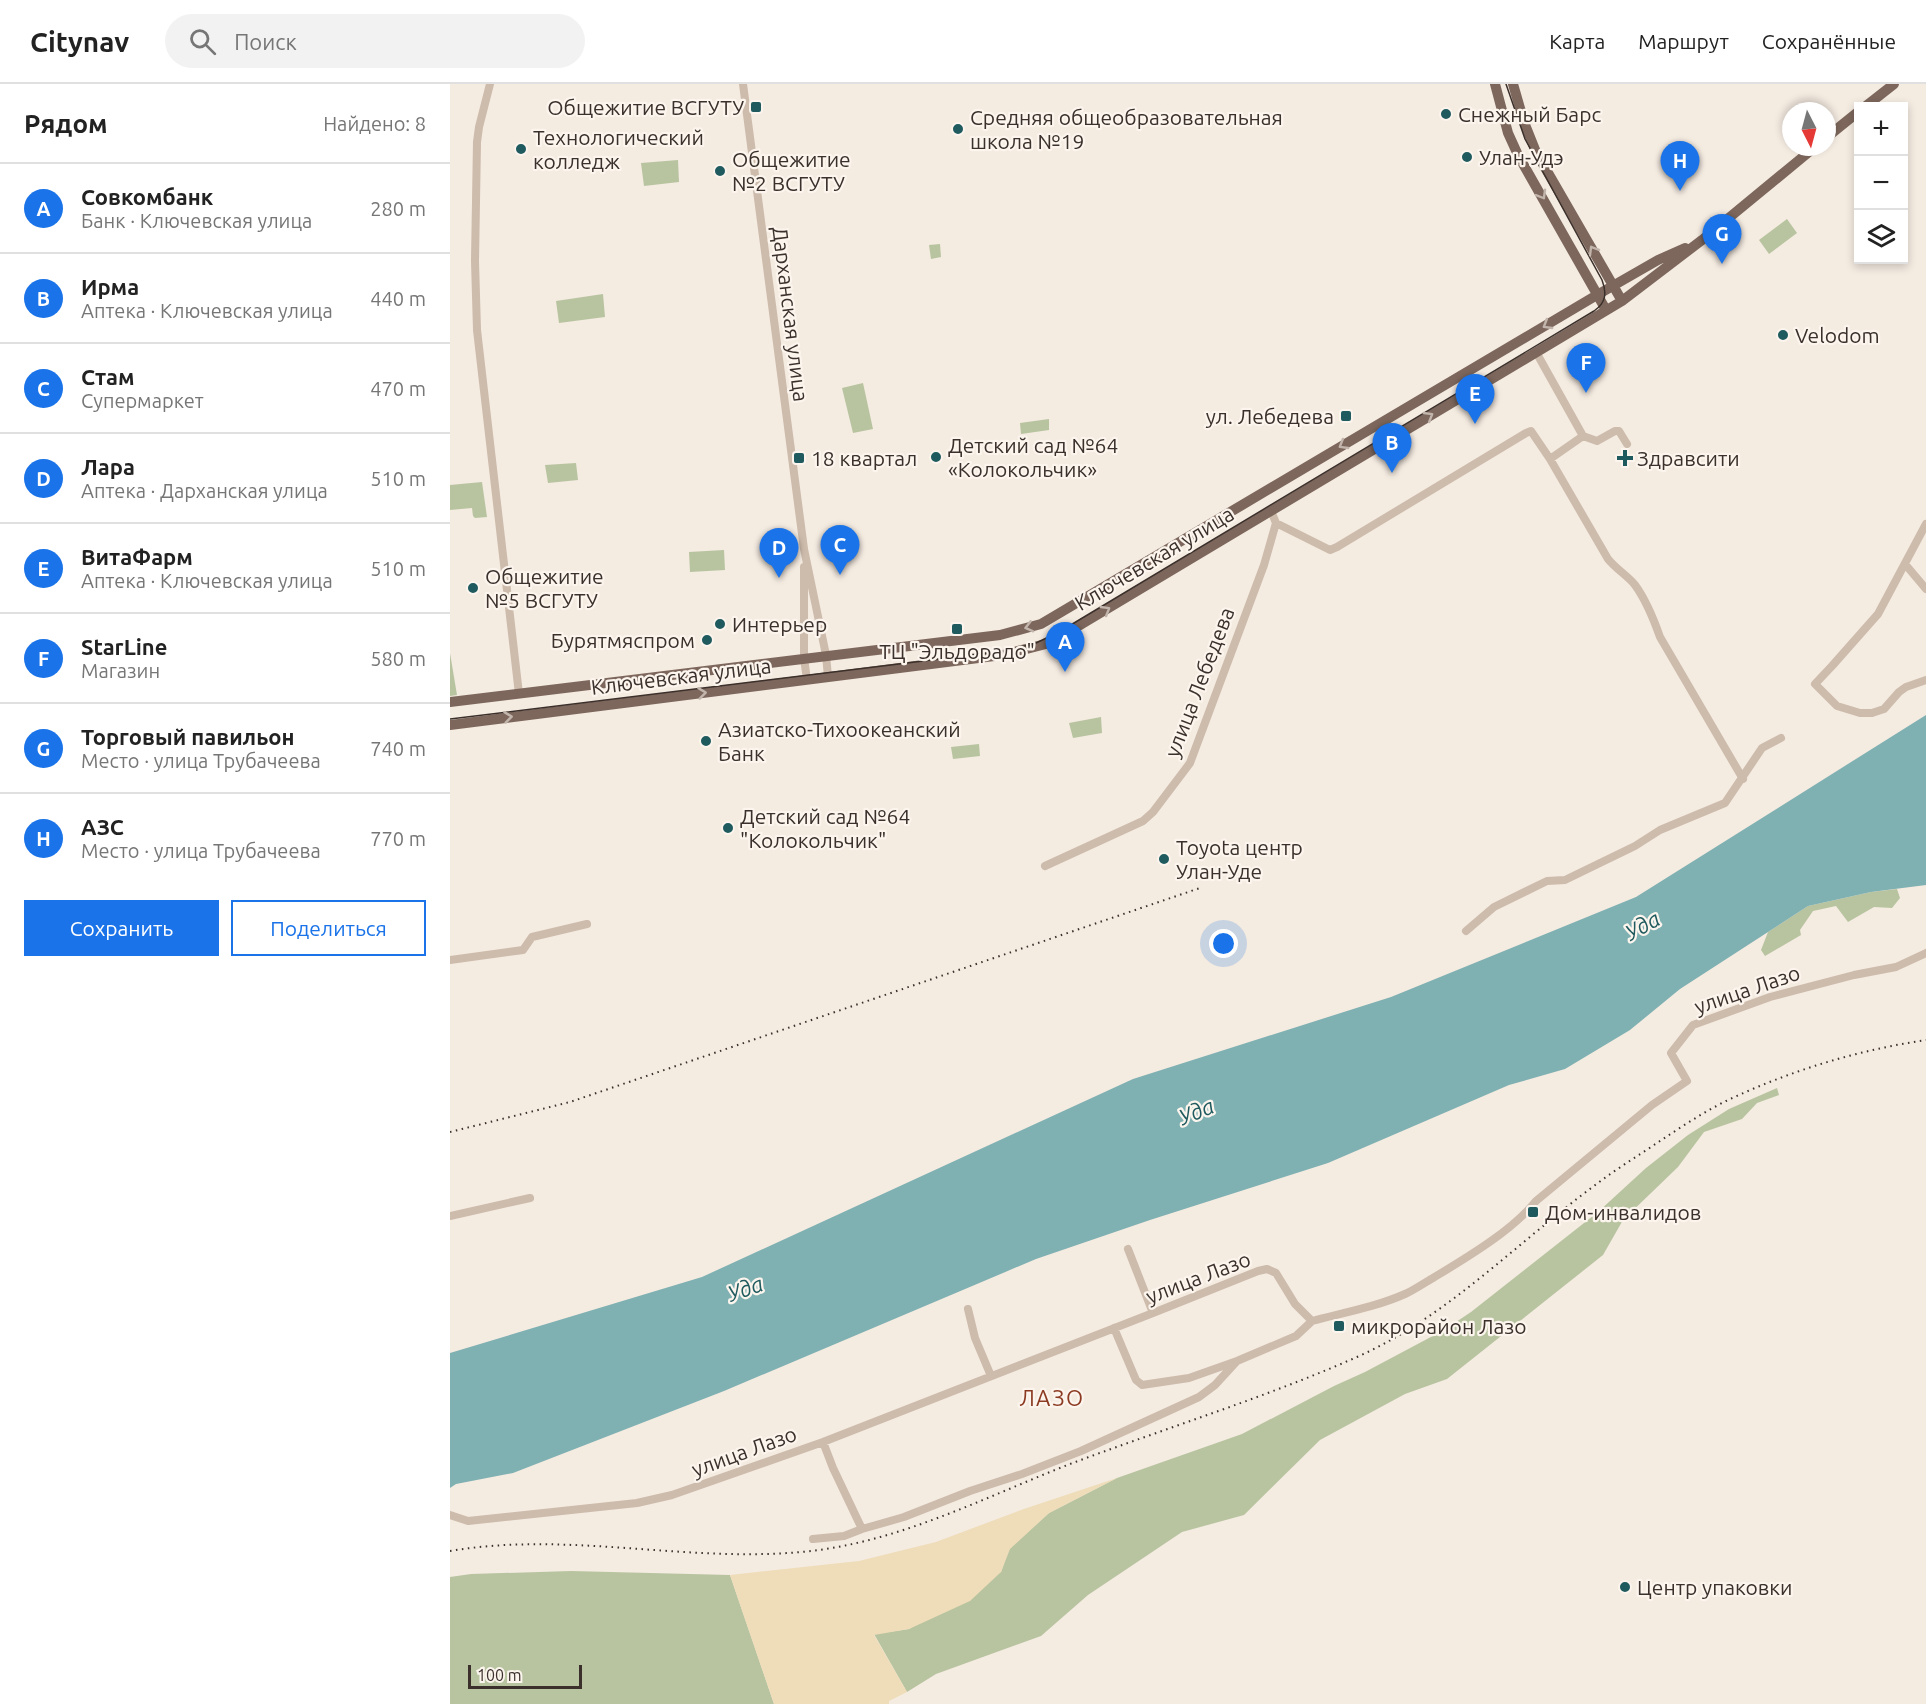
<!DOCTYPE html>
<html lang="ru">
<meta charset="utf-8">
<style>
:root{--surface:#fff;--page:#f2f2f2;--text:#222;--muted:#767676;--line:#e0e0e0;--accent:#1a73e8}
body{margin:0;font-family:Ubuntu,sans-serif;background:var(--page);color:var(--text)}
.controls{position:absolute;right:18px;top:18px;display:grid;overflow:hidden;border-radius:0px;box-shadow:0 3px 9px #0003}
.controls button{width:54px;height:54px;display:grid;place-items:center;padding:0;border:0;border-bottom:2px solid var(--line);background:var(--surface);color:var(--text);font:30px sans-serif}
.compass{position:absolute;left:1332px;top:18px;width:54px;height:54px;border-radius:50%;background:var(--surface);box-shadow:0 3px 9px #0003;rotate:174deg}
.scale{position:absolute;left:18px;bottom:15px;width:114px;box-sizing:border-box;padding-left:6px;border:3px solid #3b302b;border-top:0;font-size:16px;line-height:21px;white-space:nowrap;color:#3b302b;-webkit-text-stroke:4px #fbf5ee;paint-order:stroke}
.you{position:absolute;left:774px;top:860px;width:21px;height:21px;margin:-15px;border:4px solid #fff;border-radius:50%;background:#1a73e8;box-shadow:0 0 0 9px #1a73e833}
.badge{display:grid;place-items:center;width:39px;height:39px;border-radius:50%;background:var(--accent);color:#fff;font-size:20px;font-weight:700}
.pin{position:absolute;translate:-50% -50px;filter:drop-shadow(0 2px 3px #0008)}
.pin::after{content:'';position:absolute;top:32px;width:21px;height:18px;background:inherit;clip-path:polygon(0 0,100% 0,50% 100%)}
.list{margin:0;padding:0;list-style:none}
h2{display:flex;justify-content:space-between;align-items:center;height:78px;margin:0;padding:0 24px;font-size:26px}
h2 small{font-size:20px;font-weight:400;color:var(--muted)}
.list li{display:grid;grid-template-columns:39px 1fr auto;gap:18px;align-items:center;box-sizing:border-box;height:90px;padding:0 24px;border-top:2px solid var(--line)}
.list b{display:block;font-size:22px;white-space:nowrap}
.list p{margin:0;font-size:20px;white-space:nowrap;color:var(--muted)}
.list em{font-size:20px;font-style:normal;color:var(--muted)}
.actions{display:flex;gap:12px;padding:18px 24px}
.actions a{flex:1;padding:14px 0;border:2px solid var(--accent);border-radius:0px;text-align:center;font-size:21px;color:var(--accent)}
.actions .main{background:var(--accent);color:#fff}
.icon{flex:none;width:33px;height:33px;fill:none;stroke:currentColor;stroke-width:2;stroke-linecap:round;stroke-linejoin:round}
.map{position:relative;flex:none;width:1476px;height:1620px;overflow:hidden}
header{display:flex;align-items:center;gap:36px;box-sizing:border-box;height:84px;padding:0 30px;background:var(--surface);border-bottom:2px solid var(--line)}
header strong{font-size:28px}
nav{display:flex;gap:33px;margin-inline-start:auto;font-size:21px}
.search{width:420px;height:54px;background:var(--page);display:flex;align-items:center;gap:15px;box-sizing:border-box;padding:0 21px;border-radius:33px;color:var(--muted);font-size:22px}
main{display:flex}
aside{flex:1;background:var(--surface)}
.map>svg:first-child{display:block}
.green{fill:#b8c4a0}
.sand{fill:#efdcb8}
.water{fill:#7fb0b2}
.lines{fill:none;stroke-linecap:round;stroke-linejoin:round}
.minor{stroke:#cdbbac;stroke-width:8}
.major{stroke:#7d675c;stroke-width:10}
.tram{stroke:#3b302b;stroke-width:1.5}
.rail{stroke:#3b302b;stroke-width:2;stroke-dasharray:1.5 4.5;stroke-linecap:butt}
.oneway{stroke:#c2b5ac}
.poi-dot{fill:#1f5a5e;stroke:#fbf5ee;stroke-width:2}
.labels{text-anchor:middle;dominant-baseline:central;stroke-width:4.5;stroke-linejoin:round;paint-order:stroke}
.poi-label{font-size:21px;fill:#3b302b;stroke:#fbf5ee;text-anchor:start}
.street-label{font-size:21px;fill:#3b302b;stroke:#fbf5ee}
.water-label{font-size:22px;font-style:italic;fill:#1f5a5e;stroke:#fbf5ee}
.neighbourhood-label{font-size:22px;letter-spacing:1.5px;fill:#8c3b22;stroke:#fbf5ee}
</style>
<header>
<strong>Citynav</strong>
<div class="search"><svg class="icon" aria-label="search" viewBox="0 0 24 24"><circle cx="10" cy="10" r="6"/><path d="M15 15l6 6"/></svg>Поиск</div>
<nav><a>Карта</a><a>Маршрут</a><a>Сохранённые</a></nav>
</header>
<main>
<aside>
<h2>Рядом<small>Найдено: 8</small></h2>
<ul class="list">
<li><span class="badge">A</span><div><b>Совкомбанк</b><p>Банк · Ключевская улица</p></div><em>280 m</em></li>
<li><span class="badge">B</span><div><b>Ирма</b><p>Аптека · Ключевская улица</p></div><em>440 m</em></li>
<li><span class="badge">C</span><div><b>Стам</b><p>Супермаркет</p></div><em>470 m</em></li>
<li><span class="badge">D</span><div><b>Лара</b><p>Аптека · Дарханская улица</p></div><em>510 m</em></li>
<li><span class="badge">E</span><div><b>ВитаФарм</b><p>Аптека · Ключевская улица</p></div><em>510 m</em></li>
<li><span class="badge">F</span><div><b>StarLine</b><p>Магазин</p></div><em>580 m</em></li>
<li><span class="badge">G</span><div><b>Торговый павильон</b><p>Место · улица Трубачеева</p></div><em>740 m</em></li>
<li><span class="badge">H</span><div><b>АЗС</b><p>Место · улица Трубачеева</p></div><em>770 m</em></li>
</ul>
<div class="actions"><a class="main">Сохранить</a><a>Поделиться</a></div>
</aside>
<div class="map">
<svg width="1476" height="1620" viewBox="0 0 1476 1620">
<rect width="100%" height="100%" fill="#f4ebe1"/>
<path class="green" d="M228 76 229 98 194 102 191 79Z
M1337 135 1347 149 1319 170 1309 156Z
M490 160 491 173 481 175 479 161Z
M153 210 155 233 109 239 106 217Z
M413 299 423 345 403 349 392 304Z
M599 335V346L571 350 570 339Z
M126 379 128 396 98 399 95 381Z
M32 398 37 433 25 434 23 432 22 424 0 426V401Z
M274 466 275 486 240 488 239 468Z
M0 569 7 611 0 612Z
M651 633 652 649 623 654 619 639Z
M529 660 530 672 503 675 501 663Z
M1447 805 1450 814 1442 824 1424 823 1398 838 1386 822 1363 827 1350 846 1351 851 1315 872 1311 866 1318 848 1358 822 1421 808Z
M1327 1004 1329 1011 1307 1019 1292 1035 1254 1048 1228 1083 1173 1136 1153 1171 997 1295 955 1310 870 1356 794 1431 732 1448 638 1511 591 1552 486 1590 457 1608 424 1550 459 1545 551 1488 559 1465 599 1429 667 1394 792 1350 884 1302 915 1288 994 1246 1021 1228 1148 1128 1196 1084 1238 1051 1279 1025Z
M121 1487 280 1491 324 1620H0V1493L21 1490Z"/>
<path class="sand" d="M667 1394 599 1429 560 1465 551 1488 520 1517 459 1545 424 1551 457 1608 439 1617V1620H324L280 1491 409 1477 486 1458 571 1426Z"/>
<path class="water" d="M1476 631V801L1421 808 1358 822 1230 905 1180 946 1115 985 1059 1001 878 1079 700 1136 586 1175 274 1307 63 1389 6 1400 0 1404V1269L252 1193 683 995 941 913 1186 813Z"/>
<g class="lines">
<path class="minor" d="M40 0 29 43 27 58 25 177 27 246 69 610
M293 0 354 465 376 571 378 593
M1086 268 1133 352 1147 357 1165 347H1169L1177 360
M1100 375 1133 352
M826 439 880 466 887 463 1076 349 1081 347 1100 375 1158 475C1166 485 1179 493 1185 501 1196 516 1204 536 1210 553L1293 695
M1476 440 1428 530 1382 582 1365 600 1387 622 1410 629H1422L1434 625 1449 608 1456 603 1476 596
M1455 480 1476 505
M354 483V574L357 596
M595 782 693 737 703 728 740 679 814 481 826 439 821 427
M1016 847 1044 823 1097 797 1115 796 1185 762 1210 746 1275 719 1312 664 1331 654
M0 876 73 866 82 853 137 840
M0 1132 80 1114
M678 1165 703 1229
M518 1225 525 1254 541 1292
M862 1237C892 1229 926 1223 955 1210 964 1206 974 1199 983 1194 1016 1174 1062 1147 1086 1117L1202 1021 1237 997 1221 969 1243 941 1320 913 1404 891 1446 883 1476 869
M664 1244 686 1296 692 1301 739 1294 787 1277 846 1252 862 1237
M373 1358 383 1384 412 1445
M0 1431 18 1437 187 1419 222 1411 373 1358 703 1229 808 1187 817 1185 826 1189 845 1220 862 1237
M363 1455 394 1452 412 1445 454 1433 520 1407 572 1390 631 1367 749 1313 765 1301 787 1277"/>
<path class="major" d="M1045 0 1058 49 1068 71 1156 226
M1063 0 1074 38 1086 68 1172 217
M1416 22 1444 0
M1377 53 1408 28
M0 618 550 551 591 540 1147 211 1208 176 1235 164
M0 641 552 571 600 559 1172 217 1252 156 1365 63"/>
<path class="tram" d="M0 635 555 567 586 559 609 548 1144 227C1156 219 1157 209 1152 196L1075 55 1056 0"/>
<path class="rail" d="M0 1048 120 1018 750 804
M0 1467C123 1446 247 1482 369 1466 457 1454 538 1412 620 1380 716 1344 814 1314 907 1273 999 1232 1067 1158 1148 1099 1165 1086 1183 1075 1201 1063 1225 1047 1250 1030 1276 1017 1339 987 1408 966 1476 956"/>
</g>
<defs><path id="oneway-chevron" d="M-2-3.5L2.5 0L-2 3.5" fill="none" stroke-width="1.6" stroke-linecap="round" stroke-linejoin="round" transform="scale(1.5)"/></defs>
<g class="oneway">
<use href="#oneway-chevron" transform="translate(1092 111) rotate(60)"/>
<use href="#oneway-chevron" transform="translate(1143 166) rotate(-121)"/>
<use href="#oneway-chevron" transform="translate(1097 241) rotate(149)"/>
<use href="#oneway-chevron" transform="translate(979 332) rotate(-31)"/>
<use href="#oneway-chevron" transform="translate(893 361) rotate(149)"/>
<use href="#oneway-chevron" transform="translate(656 526) rotate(-31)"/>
<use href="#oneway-chevron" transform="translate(579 543) rotate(166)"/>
<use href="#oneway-chevron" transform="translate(252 609) rotate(-7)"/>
<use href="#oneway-chevron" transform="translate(58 633) rotate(-7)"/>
</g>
<g class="poi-dot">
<rect x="300" y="17" width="12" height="12" rx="3"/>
<circle cx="996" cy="30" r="6"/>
<circle cx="508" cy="45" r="6"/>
<circle cx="71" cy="65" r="6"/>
<circle cx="1017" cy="73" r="6"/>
<circle cx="270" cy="87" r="6"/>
<circle cx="1333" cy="251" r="6"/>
<rect x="890" y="326" width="12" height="12" rx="3"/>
<circle cx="486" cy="373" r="6"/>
<rect x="343" y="368" width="12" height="12" rx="3"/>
<path d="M1172 365h6v6h6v6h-6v6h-6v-6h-6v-6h6z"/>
<circle cx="23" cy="504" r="6"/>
<circle cx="270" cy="540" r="6"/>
<rect x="501" y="539" width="12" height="12" rx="3"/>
<circle cx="257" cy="556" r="6"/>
<circle cx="256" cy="657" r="6"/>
<circle cx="278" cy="744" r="6"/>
<circle cx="714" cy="775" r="6"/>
<rect x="1077" y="1122" width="12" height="12" rx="3"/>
<rect x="883" y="1236" width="12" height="12" rx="3"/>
<circle cx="1175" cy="1503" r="6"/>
</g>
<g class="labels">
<g class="poi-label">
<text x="294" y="23" text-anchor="end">Общежитие ВСГУТУ</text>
<text x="1008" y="30">Снежный Барс</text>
<text x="520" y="33">Средняя общеобразовательная<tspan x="520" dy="24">школа №19</tspan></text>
<text x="83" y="53">Технологический<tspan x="83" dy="24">колледж</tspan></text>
<text x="1029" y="73">Улан-Удэ</text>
<text x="282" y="75">Общежитие<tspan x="282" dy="24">№2 ВСГУТУ</tspan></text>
<text x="1345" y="251">Velodom</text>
<text x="884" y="332" text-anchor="end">ул. Лебедева</text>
<text x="498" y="361">Детский сад №64<tspan x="498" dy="24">«Колокольчик»</tspan></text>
<text x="361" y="374">18 квартал</text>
<text x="1187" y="374">Здравсити</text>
<text x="35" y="492">Общежитие<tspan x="35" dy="24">№5 ВСГУТУ</tspan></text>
<text x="282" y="540">Интерьер</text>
<text x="245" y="556" text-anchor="end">Бурятмяспром</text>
<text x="507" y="567" text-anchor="middle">ТЦ "Эльдорадо"</text>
<text x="268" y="645">Азиатско-Тихоокеанский<tspan x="268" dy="24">Банк</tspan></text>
<text x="290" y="732">Детский сад №64<tspan x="290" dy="24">"Колокольчик"</tspan></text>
<text x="726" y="763">Toyota центр<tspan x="726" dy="24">Улан-Уде</tspan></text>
<text x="1095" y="1128">Дом-инвалидов</text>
<text x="901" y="1242">микрорайон Лазо</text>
<text x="1187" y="1503">Центр упаковки</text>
</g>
<g class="street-label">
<text transform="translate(341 230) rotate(83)">Дарханская улица</text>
<text transform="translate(704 474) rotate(-31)">Ключевская улица</text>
<text transform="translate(231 592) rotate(-7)">Ключевская улица</text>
<text transform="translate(749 598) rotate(-69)">улица Лебедева</text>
<text transform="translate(1297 905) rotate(-19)">улица Лазо</text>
<text transform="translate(748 1193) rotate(-21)">улица Лазо</text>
<text transform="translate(294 1367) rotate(-20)">улица Лазо</text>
</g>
<g class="water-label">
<text transform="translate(1192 841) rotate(-29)">Уда</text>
<text transform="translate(746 1027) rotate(-22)">Уда</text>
<text transform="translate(295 1204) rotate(-19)">Уда</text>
</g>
<g class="neighbourhood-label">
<text x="602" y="1313">ЛАЗО</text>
</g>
</g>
</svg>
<div class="controls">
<button>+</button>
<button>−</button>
<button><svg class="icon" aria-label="layers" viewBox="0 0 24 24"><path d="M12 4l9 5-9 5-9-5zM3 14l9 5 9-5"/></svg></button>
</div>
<svg class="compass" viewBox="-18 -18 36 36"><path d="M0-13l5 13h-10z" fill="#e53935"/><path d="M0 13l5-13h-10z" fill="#767676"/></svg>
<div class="scale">100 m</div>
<div class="you"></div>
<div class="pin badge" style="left:615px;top:588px">A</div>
<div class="pin badge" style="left:942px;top:389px">B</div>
<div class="pin badge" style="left:390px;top:491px">C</div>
<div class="pin badge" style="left:329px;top:494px">D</div>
<div class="pin badge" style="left:1025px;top:340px">E</div>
<div class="pin badge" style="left:1136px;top:309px">F</div>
<div class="pin badge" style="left:1272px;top:180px">G</div>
<div class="pin badge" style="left:1230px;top:107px">H</div>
</div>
</main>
